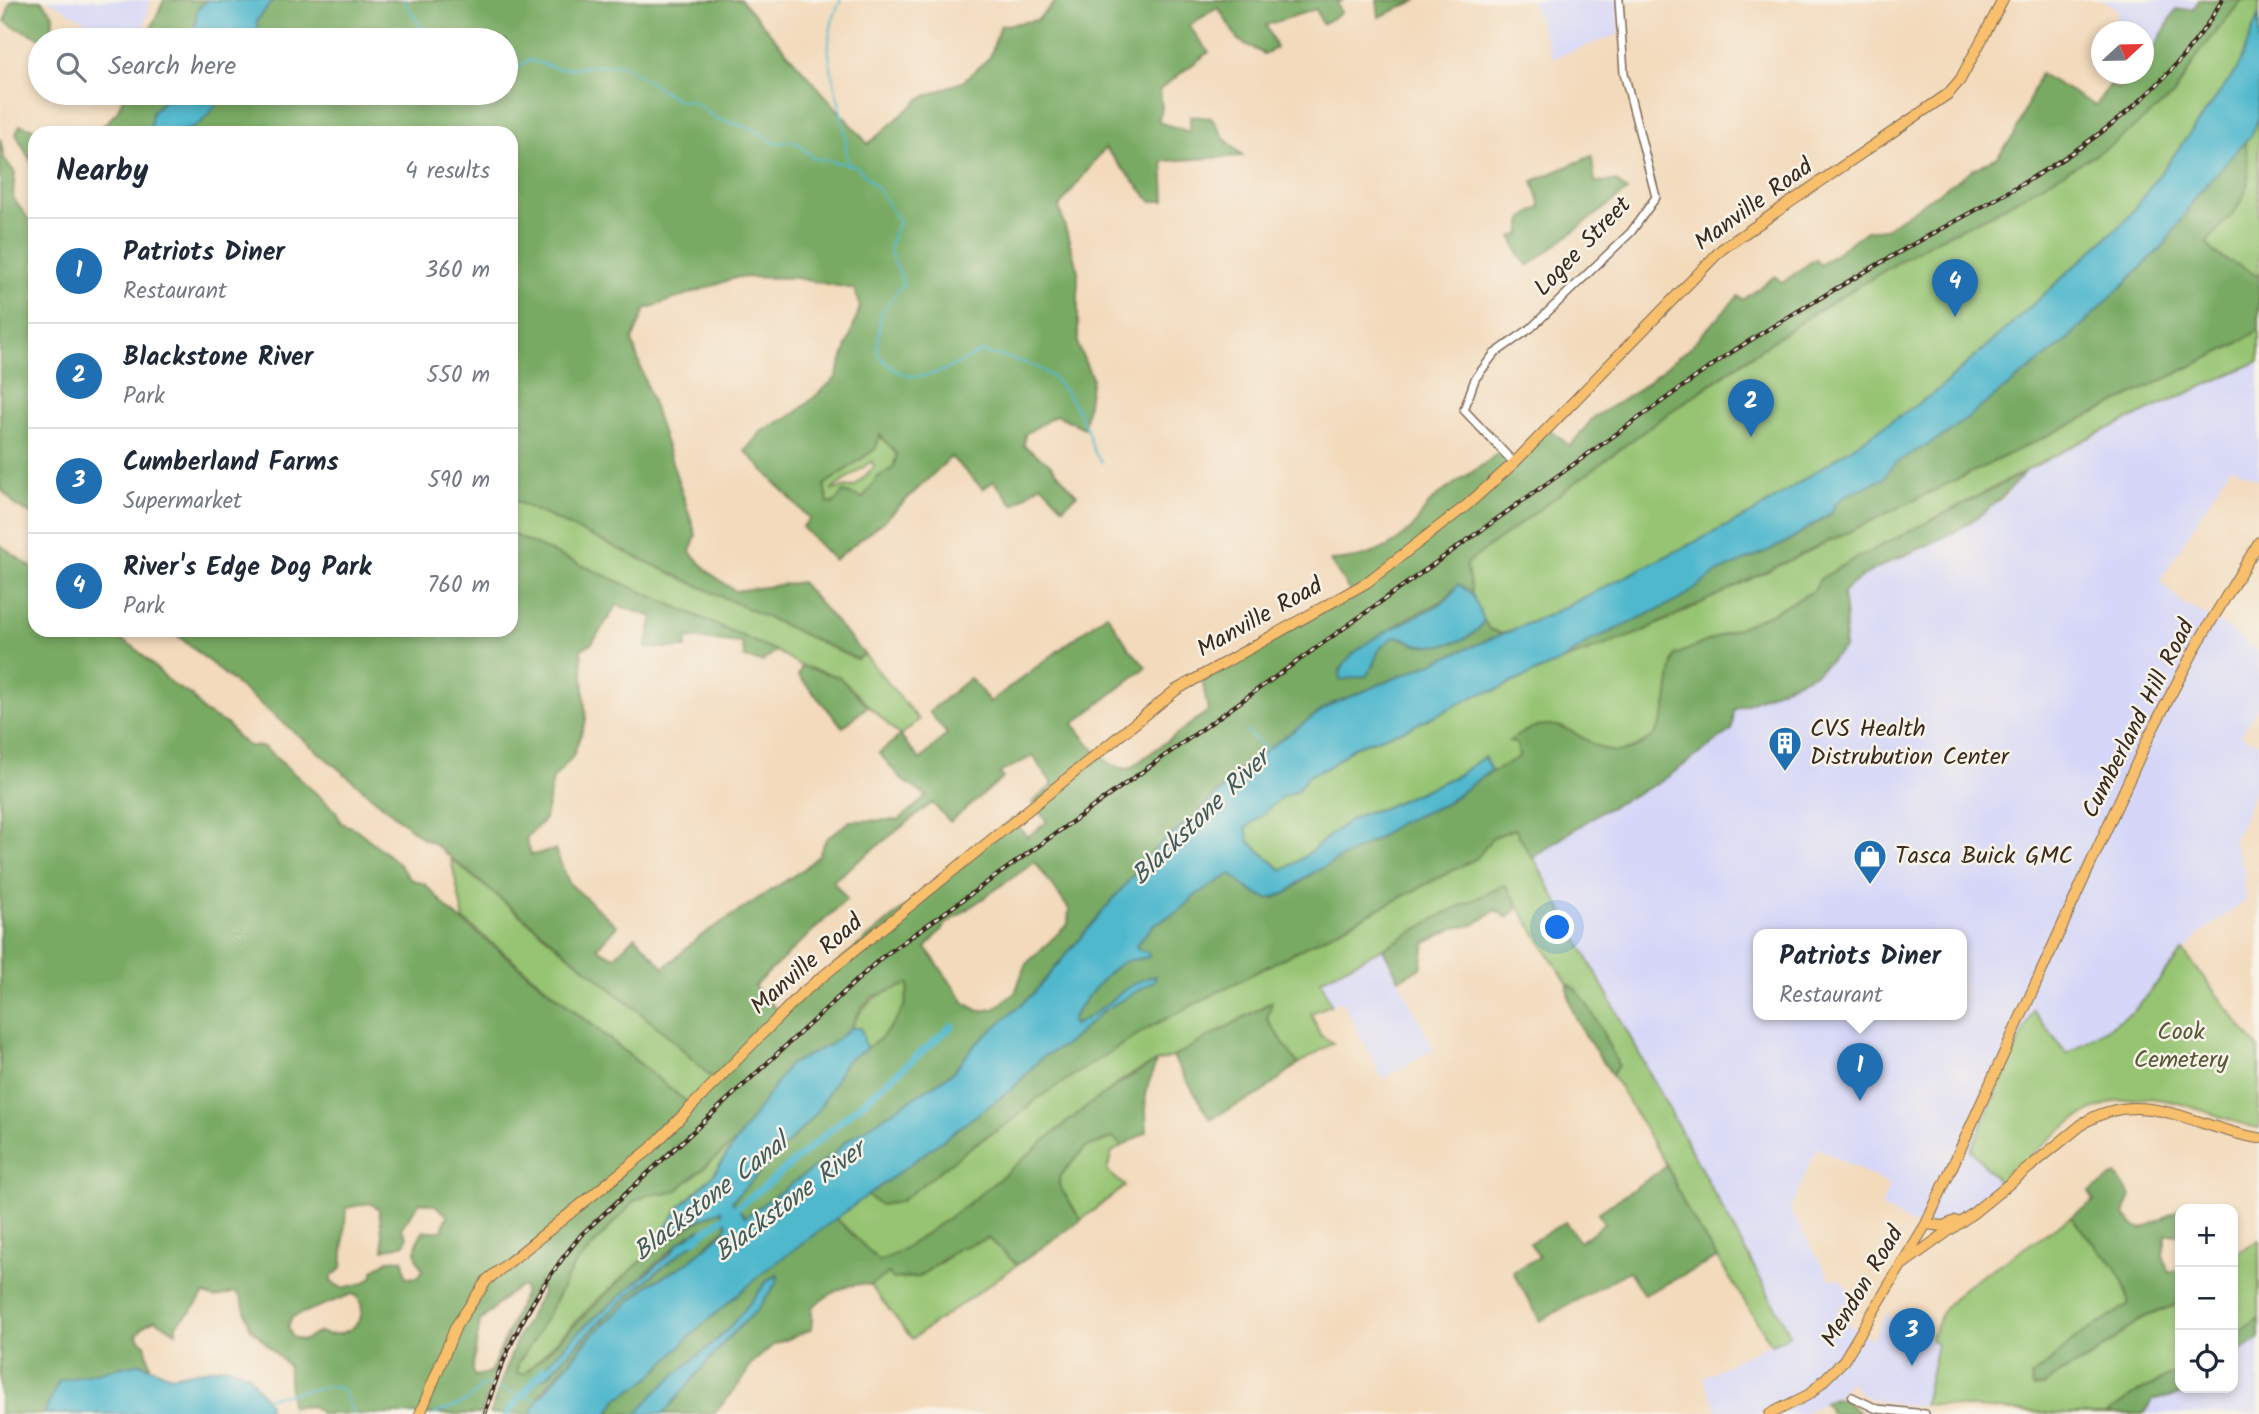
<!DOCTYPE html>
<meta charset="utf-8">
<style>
:root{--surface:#fff;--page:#f6f6f7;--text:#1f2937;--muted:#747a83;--line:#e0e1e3;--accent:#1f6fb2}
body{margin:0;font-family:Kalam,sans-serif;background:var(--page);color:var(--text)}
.controls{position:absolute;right:21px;bottom:21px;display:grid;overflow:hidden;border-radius:14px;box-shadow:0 4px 10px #0003}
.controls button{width:63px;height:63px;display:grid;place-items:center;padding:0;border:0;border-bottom:2px solid var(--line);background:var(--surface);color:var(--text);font:35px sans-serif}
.compass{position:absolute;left:2091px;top:21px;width:63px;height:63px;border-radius:50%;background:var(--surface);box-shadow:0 4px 10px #0003;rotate:68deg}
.you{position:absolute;left:1558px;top:928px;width:24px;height:24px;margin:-18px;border:5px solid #fff;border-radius:50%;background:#1a73e8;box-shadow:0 0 0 10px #1a73e833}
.badge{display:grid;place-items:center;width:46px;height:46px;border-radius:50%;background:var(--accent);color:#fff;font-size:23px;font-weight:700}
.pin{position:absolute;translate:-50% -58px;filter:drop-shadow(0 2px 4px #0008)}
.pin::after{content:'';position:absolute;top:37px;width:24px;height:21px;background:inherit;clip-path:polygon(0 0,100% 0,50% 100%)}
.popup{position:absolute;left:1753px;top:929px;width:214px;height:91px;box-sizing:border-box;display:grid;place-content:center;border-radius:14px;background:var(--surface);filter:drop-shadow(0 2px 5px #0005);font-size:23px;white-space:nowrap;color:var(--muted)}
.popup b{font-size:26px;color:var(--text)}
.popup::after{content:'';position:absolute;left:50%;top:100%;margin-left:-14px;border:14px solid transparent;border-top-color:var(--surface)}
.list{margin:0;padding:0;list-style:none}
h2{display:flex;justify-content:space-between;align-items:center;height:91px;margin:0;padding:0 28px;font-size:30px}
h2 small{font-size:23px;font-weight:400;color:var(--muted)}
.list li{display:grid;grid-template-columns:46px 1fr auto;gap:21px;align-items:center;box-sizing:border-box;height:105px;padding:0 28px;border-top:2px solid var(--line)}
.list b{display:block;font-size:26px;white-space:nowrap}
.list p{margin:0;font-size:23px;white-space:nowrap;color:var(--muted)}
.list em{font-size:23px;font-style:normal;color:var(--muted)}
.icon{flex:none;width:38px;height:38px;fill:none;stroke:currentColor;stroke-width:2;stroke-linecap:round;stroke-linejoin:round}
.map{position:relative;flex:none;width:2259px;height:1414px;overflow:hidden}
.search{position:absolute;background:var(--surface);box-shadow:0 4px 10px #0003;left:28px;top:28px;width:490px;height:77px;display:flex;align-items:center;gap:18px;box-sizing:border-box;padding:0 24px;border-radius:38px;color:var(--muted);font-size:26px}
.panel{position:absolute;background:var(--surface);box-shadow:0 4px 10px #0003;left:28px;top:126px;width:490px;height:511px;border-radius:21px}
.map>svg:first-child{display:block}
.built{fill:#d6d7f8;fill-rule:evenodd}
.green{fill:#96c472;stroke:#687748;stroke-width:2;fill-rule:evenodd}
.forest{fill:#78aa64;stroke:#5a6a41;stroke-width:2;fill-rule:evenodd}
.water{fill:#4fb8cd;stroke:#457176;stroke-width:2}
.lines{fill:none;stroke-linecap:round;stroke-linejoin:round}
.stream{stroke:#4fb8cd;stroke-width:2}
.canal{stroke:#4fb8cd;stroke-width:7}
.minor-casing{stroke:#7b6855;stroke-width:10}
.major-casing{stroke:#7b6855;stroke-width:12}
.minor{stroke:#fff;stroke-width:7}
.major{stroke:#f8bf6c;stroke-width:10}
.rail-casing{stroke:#3b2a1e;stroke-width:4.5}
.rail{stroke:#f7f3e8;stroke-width:2;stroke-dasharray:5;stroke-linecap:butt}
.labels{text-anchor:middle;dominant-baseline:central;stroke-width:5;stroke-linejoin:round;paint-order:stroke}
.street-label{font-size:24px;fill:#3b2a1e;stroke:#f7f3e8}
.poi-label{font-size:24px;fill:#3b2a1e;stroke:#f7f3e8;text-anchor:start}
.park-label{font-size:24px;fill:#565837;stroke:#f7f3e8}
.water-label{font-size:26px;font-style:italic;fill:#425c5b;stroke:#f7f3e8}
</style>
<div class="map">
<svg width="2259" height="1414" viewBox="0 0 2259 1414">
<rect width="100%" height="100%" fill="#f7f3e8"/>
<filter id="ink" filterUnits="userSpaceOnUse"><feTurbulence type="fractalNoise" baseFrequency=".0143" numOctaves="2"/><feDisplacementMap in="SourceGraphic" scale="14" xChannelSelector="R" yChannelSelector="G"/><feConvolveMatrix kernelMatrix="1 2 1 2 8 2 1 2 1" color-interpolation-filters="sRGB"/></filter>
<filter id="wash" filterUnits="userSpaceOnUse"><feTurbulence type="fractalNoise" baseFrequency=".00686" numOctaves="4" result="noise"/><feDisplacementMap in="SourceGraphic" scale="28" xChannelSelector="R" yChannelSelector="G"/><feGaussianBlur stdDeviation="1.57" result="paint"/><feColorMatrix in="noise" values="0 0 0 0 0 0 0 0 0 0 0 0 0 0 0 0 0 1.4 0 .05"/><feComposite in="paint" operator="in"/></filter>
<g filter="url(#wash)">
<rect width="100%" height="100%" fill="#f3dabb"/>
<path class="built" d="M48 0H151L145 25 137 39 120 40Z
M1531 0H1618L1619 34 1553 58Z
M2102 0H2199L2193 9 2176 10 2144 65V32L2110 31 2119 10Z
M2259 361V480L2231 466 2160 581 2185 605 2214 619 2259 651V705L2241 735 2259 743V783L2233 842 2245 870 2243 885 2247 900 2200 934 2134 1011 2067 1054 2032 1010 1971 1150 2003 1187 1957 1223 1926 1233 1881 1206 1890 1185 1817 1148 1790 1210 1831 1280 1838 1278 1856 1298 1838 1307 1851 1326 1872 1339 1886 1314 1937 1343 1924 1404 1919 1407 1872 1400 1859 1392 1851 1381 1834 1398 1802 1414H1719L1703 1377 1790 1333 1532 858 1599 813 1662 781 1734 710 1764 696 1846 619 1843 593 1857 579 1937 541 1977 517 2005 497 2024 473 2090 437ZM1758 935H1962V1015H1758Z
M1383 949 1434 1049 1383 1079 1342 1001 1331 1005 1321 981Z
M2259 1339V1414H2143L2153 1400 2199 1391 2202 1388H2233V1357Z"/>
<path class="green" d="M2239 0H2259V14L2238 68 2126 220 1937 391 1755 512 1549 615 1502 634 1489 629 1199 740 1809 316 1932 242 1988 216 2201 51Z
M2259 118V277C2239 260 2222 266 2207 243L2219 226 2236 210 2249 182 2245 141Z
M2259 330V361L2090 437 1827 575 1829 644 1513 826 1562 727 1510 742 1517 744 1519 757 1486 776 1491 770 1484 757 1458 775 1381 809C1341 814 1317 855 1282 870L1249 841 1246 828 1282 797 1297 791 1308 776 1329 767 1354 747 1409 728 1479 694 1494 691 1561 661 1639 633 2233 346Z
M881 435 897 455 893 468 878 477 863 498 828 503 824 485 875 449ZM872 461 874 467 855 486 831 490Z
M511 499 857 659 864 654 919 720 900 736 839 677 802 666 776 651 511 534Z
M1515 829 1523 838 1790 1334 1772 1345 1688 1212 1667 1166 1612 1075 1618 1065 1604 1035 1576 990 1568 984 1504 885 1321 980 1331 1005 1311 1013 1320 1035 1333 1043 1298 1064 1267 1019 1271 1002 1173 1057 1156 1062 1123 1079 962 1210 894 1255 879 1261 835 1217 866 1195 881 1205 1013 1120 1038 1098 1148 1028 1477 858 1493 837Z
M451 859 666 1034 714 1080 692 1106 464 920Z
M2183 951 2259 1049V1128C2232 1123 2208 1111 2182 1104 2098 1080 2058 1134 2000 1183L1971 1150 2033 1010 2067 1054 2134 1011Z
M906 983 910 984C912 1009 886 1036 866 1049L861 1029 851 1028C864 1001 879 994 906 983Z
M1114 1138 1122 1146 1112 1152 1107 1171 1125 1186 1081 1220 1060 1187 1059 1177 1086 1147Z
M737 1140 712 1176 678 1209 647 1256 595 1302 534 1364 525 1373 517 1374 518 1363 535 1338 573 1267 636 1200 653 1193 665 1194 677 1190Z
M2071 1217 2101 1253C2114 1259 2130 1291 2128 1305L2079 1336 2031 1377 2044 1386 2057 1375 2092 1357 2142 1318 2180 1303V1370L2138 1392 2106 1414H2055L1924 1404 1937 1344 1930 1339 1945 1307 1966 1286Z
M989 1238 1017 1265 912 1339 870 1285 889 1272 941 1263 957 1249Z
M2259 1240V1318L2233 1337V1271L2237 1265 2233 1255Z"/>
<path class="forest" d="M15 0H41L53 14 52 36 43 40C30 31 17 31 5 21L10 3Z
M164 0H219C204 14 193 20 196 40H146Z
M261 0H741L868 144 921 98 964 81 990 57 1000 26 1037 20 1058 0H1343L1337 3 1341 13 1322 24 1316 9 1266 25 1276 48 1264 54 1238 40 1218 7 1189 26 1209 52 1160 89 1162 109 1158 122 1190 132V116L1212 118 1225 139 1243 156 1163 161 1165 201H1151L1105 148 1059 207 1078 271V346L1092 378 1084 428 1057 415 1025 434 1024 446 1049 463 1077 495 1063 507 1041 484 1014 505 994 481 983 489 951 457 883 522 834 560 802 527 810 519 745 451 762 431 796 413 836 378 860 307 854 289 796 278 738 277 645 309 632 341 696 535 690 552 710 573 735 591 801 582 864 654 857 659 511 499V133H96L117 112 125 93H170L158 106 221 93H506V40H252ZM880 435 897 455 893 468 878 477 863 498 843 492 834 504 828 503 824 485 875 449Z
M1377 0H1418L1379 17Z
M2199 0H2242L2201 51 2173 96 2112 145 1988 216 1932 242 1809 316 1674 409 1466 564 1472 594 1458 584C1440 609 1429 605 1405 620 1381 635 1360 649 1340 670L1374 667C1374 649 1380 645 1395 636 1404 637 1412 644 1421 645 1440 647 1475 639 1484 620L1489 629 1502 634 1330 705 1284 737 1227 782 1192 819 1158 846 1033 994 974 1046 952 1073 845 1142 835 1153 745 1217 732 1201 816 1114 846 1061 880 1039 893 1024 905 1005 909 984 872 997 861 1008 851 1028 831 1044 789 1065 737 1140 677 1190 665 1194 653 1193 635 1200 573 1267 535 1338 518 1363 517 1374 525 1373C589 1316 641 1245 721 1210L728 1226 686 1264 648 1285 589 1338 540 1394 535 1414H490L516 1341 542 1293 539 1282 504 1346 481 1414H322L311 1406 291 1407 288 1366 250 1327 241 1297 235 1292 215 1298 204 1294 193 1309 176 1325V1332L155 1320 145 1325 136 1335 145 1344 150 1365 46 1414H0V545L35 570V630H103L134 647 173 685 191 695 204 712 228 725 238 738 249 746 264 747 336 811 341 823 356 829 397 862 410 879 425 884 449 910 692 1106 714 1080 666 1034 433 843 422 838 171 630H511V534L776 651 762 662 745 658 742 643 687 638 686 648H646L653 617 617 605 592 643 581 649 586 720 573 756 553 779 545 819 526 838 531 855 555 850 569 883 617 926 597 948 614 957 635 936 664 968 699 937 805 868 819 855 826 839 850 821 899 820 927 796 902 780 879 753 900 736 920 760 947 734 929 712 970 678 990 702 1107 614 1129 648 1146 667 1073 724C1088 741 1104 768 1129 769L1208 711 1202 677 1352 595 1330 561C1361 560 1390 551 1412 528 1419 520 1424 509 1431 502 1452 481 1480 471 1500 451L1512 462 1548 428 1570 446 1594 417 1637 391 1690 347 1738 296 1743 300 1775 276 1782 283 1815 259 1820 265 1866 231 1885 229 1972 170 1997 157 2014 136 2040 74 2096 106 2109 85 2119 89 2129 74H2144V65L2176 10 2193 9ZM1033 756 1053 785 1032 803 1047 822 1027 837 1013 819 778 1011 754 986 847 899 833 881 932 803 950 822 1003 778 999 773ZM1035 862 1069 909 1068 924 1025 965 1015 993 994 1009 979 1011 966 1004 926 948 945 925ZM420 1202 435 1205 447 1215 442 1231H424C413 1243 414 1257 423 1270L418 1277 406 1278 403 1259 388 1260 373 1271V1276L364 1283 342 1288 331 1282V1277L342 1268 346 1208 370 1203 379 1209 384 1250 405 1244 407 1237 401 1228ZM691 1233 698 1240C639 1283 595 1324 547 1377L541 1378C589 1328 637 1278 691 1233ZM520 1287H524L525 1292 490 1373 474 1376 472 1370 480 1321C495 1309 502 1296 520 1287ZM352 1294 357 1296C374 1321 342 1342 319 1332L302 1341 292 1337 288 1326 292 1317Z
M20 125 50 133H35V169L16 134Z
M0 138 4 158 15 173 13 198 30 221 35 237V516L17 507 0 488Z
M2245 141C2249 165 2252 189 2236 210 2227 222 2216 230 2207 243 2222 266 2239 260 2259 277V330L2233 346 1639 633 1561 661 1592 640 1681 599 1716 573 1783 544 1832 513 1834 505 1844 496 1882 479 1895 463 1945 435 2065 342 2164 245 2198 194Z
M1592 156 1595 182 1616 181 1627 191 1528 266 1519 255 1512 237 1520 235 1523 218 1541 207 1533 181Z
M2024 473C2000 503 1969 526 1934 542 1903 557 1867 568 1843 593L1846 619 1844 648 1816 673 1734 710 1732 730 1662 781 1599 813 1532 858 1515 829 1493 837 1477 858 1148 1028 1038 1098 1013 1120 977 1142 900 1202 881 1205 866 1195 1012 1089 1042 1057 1067 1044 1103 1011 1154 981 1126 989 1088 1019 1073 1025 1071 1022C1074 1010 1105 975 1117 965 1124 959 1134 958 1144 958L1136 945 1154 924 1179 911 1196 895 1231 874 1251 891 1274 898 1287 893 1319 868 1377 839 1397 824 1445 804 1478 780 1519 757 1517 744 1509 741C1522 733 1533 724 1549 725 1584 727 1601 766 1638 746 1646 742 1654 737 1658 729 1671 707 1667 678 1675 655L1766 616 1814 591 1820 579 1851 561Z
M802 666 839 677 868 706 843 727 798 675Z
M1505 885 1517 902 1516 910 1508 918 1495 910 1474 925 1454 928 1425 943 1421 968 1399 979 1383 949 1443 914Z
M1568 984C1586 991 1609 1047 1618 1065L1612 1075C1596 1050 1566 1015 1568 984Z
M1272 1002 1267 1019 1298 1064 1260 1094 1210 1119 1173 1057Z
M1156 1062 1145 1094 1147 1132 1122 1146 1113 1138 1086 1147 1059 1177 1060 1187 1081 1220 1017 1265 989 1238 957 1249 919 1277 893 1279 889 1273 870 1285C848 1281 829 1294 812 1307V1329L773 1345 749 1366 744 1378 714 1414H663L726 1340 757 1310 777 1282V1275L769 1279C753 1298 738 1320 720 1337 692 1363 660 1383 637 1414H608L617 1399 650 1378 695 1331 745 1287 835 1217 879 1261C901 1253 919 1238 938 1225 1013 1175 1076 1103 1156 1062Z
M1667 1166 1688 1212 1717 1258 1644 1295 1629 1271 1540 1321 1513 1272 1539 1257 1530 1243 1565 1222 1580 1242 1604 1224 1598 1213Z
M2116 1175 2131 1196 2124 1214 2134 1226 2143 1229 2184 1207 2180 1209V1234L2166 1235 2163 1255 2169 1273 2180 1268V1303L2142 1318 2092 1357 2057 1375 2044 1386 2033 1387 2031 1377 2079 1336 2128 1305C2130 1291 2114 1259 2101 1253L2071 1217 2094 1201 2089 1192Z
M2259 1318V1339L2233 1357V1337Z
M2180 1370V1388H2202L2199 1391 2153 1400 2143 1414H2106L2138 1392Z
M1834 1398 1842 1399 1861 1414H1832L1823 1402Z"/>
<path class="water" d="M207 0H274L257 20 258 40H194L197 10Z
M2259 14V118L2250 136 2198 194 2164 245 2065 342 1945 435 1895 463 1883 479 1844 496 1834 505 1832 512 1783 544 1716 573 1681 599 1592 640 1561 661 1494 691 1479 694 1409 728 1354 747 1329 767 1308 776 1297 791 1282 797 1246 828 1249 842 1282 870C1317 855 1340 814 1381 809L1458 775 1484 757 1491 770 1445 804 1397 824 1377 839 1305 877 1287 893 1268 899 1251 891 1231 874 1196 895 1179 911 1154 924 1136 945 1138 950 1148 952 1149 957C1139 960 1131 958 1122 963 1110 968 1074 1011 1071 1022L1073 1025C1103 1014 1124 981 1156 976L1154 981 1103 1011 1067 1044 1042 1057 1012 1089 769 1268 695 1331 650 1378 617 1399 608 1414H531L537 1401 589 1338 648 1285 686 1264 725 1231 727 1225 721 1210 690 1224 647 1256 678 1209 712 1176 789 1065 831 1044 851 1028H861L866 1049 846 1061 816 1114 732 1201 745 1217 835 1153 845 1142 952 1073 974 1046 1033 994 1158 846 1192 819 1252 760 1330 705 1549 615 1755 512 1937 391 2126 220 2238 68Z
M170 93H225C198 130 195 133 150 133L152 113Z
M1458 584 1472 594 1484 620C1474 642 1443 647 1421 645 1412 644 1405 637 1396 636 1368 653 1382 657 1366 676L1340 680C1336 646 1422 617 1445 601 1451 597 1455 589 1458 584Z
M700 1229 698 1240C638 1284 596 1323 546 1377L541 1379 539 1373 577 1333 670 1254 679 1243Z
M778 1275 777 1282 757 1310 726 1340 663 1414H637C660 1383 692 1363 720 1337 738 1320 753 1298 769 1279Z
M140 1363 171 1376 226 1366 248 1374 269 1404 268 1414H44L59 1381Z"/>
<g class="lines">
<path class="stream" d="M403 0 430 40
M841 0C817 46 834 75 843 121 846 135 846 150 847 165
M536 62 559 69 621 64 678 100 694 102 717 119 751 128 777 144 792 141 800 145 813 158 856 166 879 190 899 222C881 257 894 251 903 284L881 313 877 352C908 396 943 371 981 352 1040 364 1059 369 1086 428 1092 441 1091 452 1102 462
M506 76 529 60 534 62
M1246 731 1269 751
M497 1388 536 1400
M264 1398 330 1386 342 1389 354 1414
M435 1414C456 1404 467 1407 482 1385L489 1386"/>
<path class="canal" d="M694 1240 769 1183 952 1026
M507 1414 544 1369"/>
</g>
</g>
<g filter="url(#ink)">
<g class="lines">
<defs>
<path id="minor" d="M1514 463 1464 410 1475 379 1494 354 1531 328 1631 232 1656 197 1624 73 1619 0
M1852 1397 1877 1409 1925 1414"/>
<path id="major" d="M1926 1224 1943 1226 1955 1221
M1903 1264 1972 1214 2085 1122C2146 1086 2199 1130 2259 1138
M420 1414 456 1326 487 1280 650 1149 801 994 1176 690 1366 583 1467 505 1514 463 1722 249 1948 94 1960 80 2003 0
M1770 1414 1810 1394 1844 1360 1926 1224 2149 736 2198 643 2259 542"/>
</defs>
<use href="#minor" class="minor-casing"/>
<use href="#major" class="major-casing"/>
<use href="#minor" class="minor"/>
<use href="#major" class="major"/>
<defs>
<path id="rail" d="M485 1414C504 1346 536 1289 581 1235L881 958 1727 355C1787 317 1848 281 1910 246 2027 181 2154 122 2222 0"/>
</defs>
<use href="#rail" class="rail-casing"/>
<use href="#rail" class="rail"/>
</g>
</g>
<defs>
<symbol id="building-pin" viewBox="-11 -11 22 30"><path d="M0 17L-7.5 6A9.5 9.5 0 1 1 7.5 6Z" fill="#1f6fb2" stroke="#f7f3e8"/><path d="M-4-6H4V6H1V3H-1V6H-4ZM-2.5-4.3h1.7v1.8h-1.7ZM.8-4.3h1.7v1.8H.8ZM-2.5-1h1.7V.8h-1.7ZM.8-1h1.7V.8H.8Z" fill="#fff"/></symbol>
<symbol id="shop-pin" viewBox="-11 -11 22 30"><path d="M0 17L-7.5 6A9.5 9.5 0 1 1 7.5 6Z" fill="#1f6fb2" stroke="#f7f3e8"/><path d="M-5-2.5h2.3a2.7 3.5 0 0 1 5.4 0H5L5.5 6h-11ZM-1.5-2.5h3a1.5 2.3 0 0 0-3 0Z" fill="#fff"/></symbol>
</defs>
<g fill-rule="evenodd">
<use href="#building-pin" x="1766" y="724" width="38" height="52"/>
<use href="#shop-pin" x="1851" y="837" width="38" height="52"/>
</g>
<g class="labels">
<g class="street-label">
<text transform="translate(1754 205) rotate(-36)">Manville Road</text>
<text transform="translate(1583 247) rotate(-46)">Logee Street</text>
<text transform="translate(1260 618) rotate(-29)">Manville Road</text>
<text transform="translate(2139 719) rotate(-63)">Cumberland Hill Road</text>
<text transform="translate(807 965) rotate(-41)">Manville Road</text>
<text transform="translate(1863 1287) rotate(-59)">Mendon Road</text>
</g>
<g class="poi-label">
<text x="1810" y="729">CVS Health<tspan x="1810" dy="28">Distrubution Center</tspan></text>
<text x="1895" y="856">Tasca Buick GMC</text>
</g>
<g class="park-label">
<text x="2181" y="1032">Cook<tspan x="2181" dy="28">Cemetery</tspan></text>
</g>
<g class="water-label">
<text transform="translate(1201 818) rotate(-44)">Blackstone River</text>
<text transform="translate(711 1198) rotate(-38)">Blackstone Canal</text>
<text transform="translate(790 1202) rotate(-37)">Blackstone River</text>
</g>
</g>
</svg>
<div class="controls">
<button>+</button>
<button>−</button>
<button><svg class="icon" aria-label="locate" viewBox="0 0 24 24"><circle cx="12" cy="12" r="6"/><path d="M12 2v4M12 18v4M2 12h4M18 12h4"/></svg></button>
</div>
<svg class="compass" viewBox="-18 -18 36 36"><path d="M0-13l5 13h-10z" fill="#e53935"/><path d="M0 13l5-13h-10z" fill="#747a83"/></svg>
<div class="you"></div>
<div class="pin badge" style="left:1860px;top:1101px">1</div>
<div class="popup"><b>Patriots Diner</b>Restaurant</div>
<div class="pin badge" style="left:1751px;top:437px">2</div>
<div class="pin badge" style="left:1912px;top:1366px">3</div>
<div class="pin badge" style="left:1955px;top:317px">4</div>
<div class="search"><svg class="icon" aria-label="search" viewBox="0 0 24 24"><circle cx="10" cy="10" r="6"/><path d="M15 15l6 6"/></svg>Search here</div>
<section class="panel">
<h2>Nearby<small>4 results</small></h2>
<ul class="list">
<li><span class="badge">1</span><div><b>Patriots Diner</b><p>Restaurant</p></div><em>360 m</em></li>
<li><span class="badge">2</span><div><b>Blackstone River</b><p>Park</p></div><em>550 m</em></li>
<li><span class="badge">3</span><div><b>Cumberland Farms</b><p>Supermarket</p></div><em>590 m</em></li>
<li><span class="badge">4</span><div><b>River's Edge Dog Park</b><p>Park</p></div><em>760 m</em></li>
</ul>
</section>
</div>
